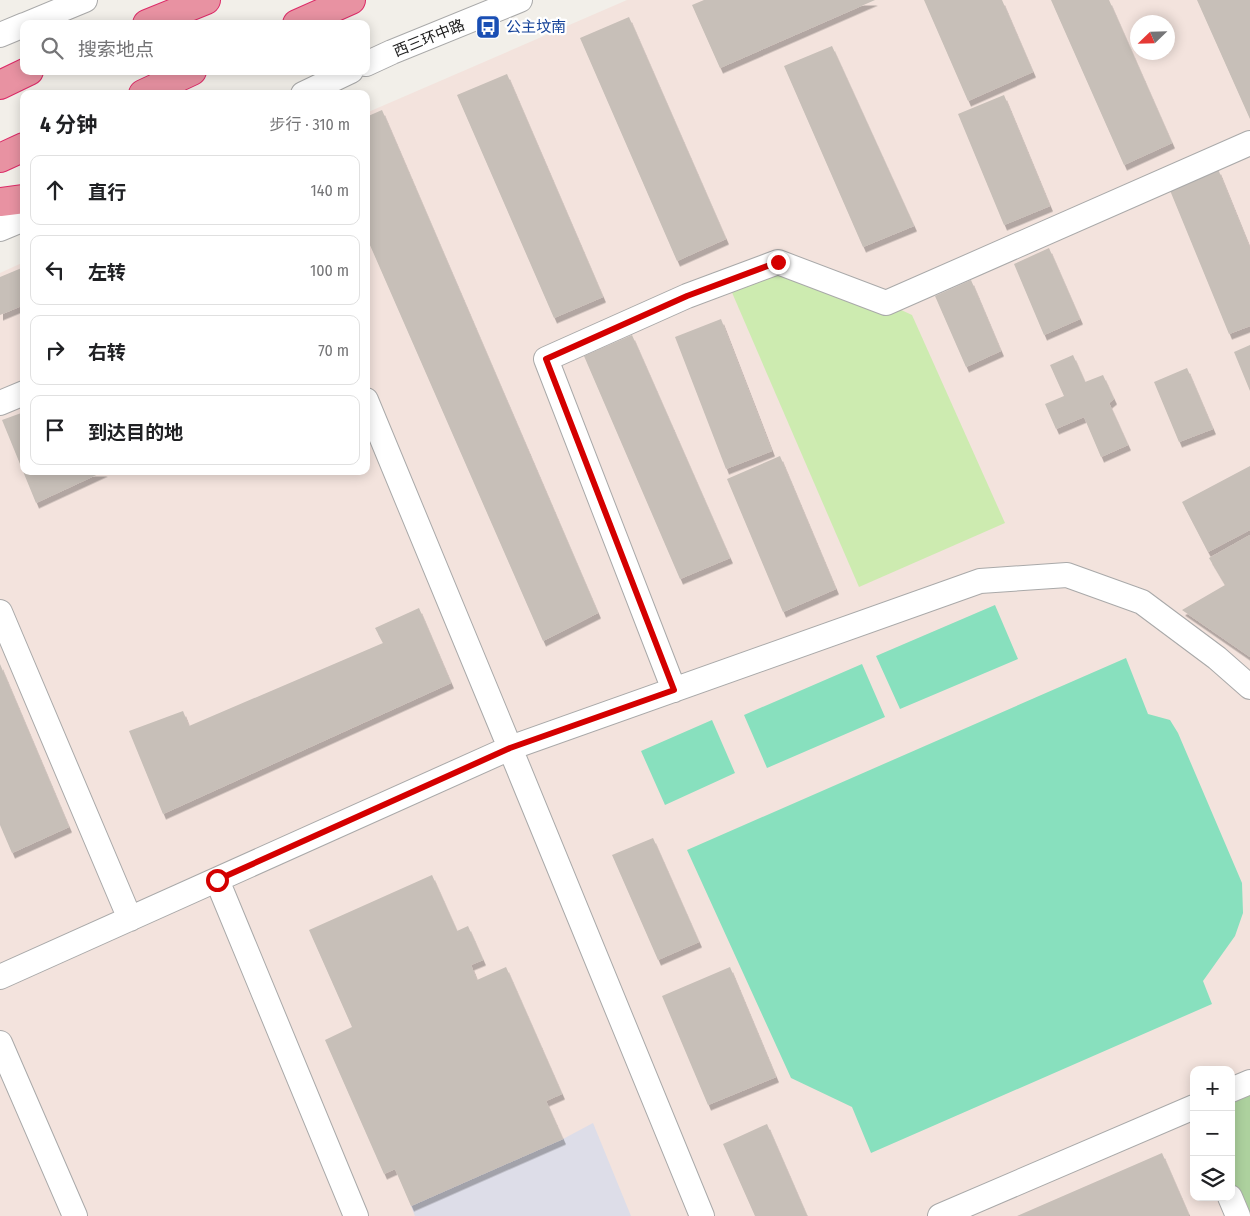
<!DOCTYPE html>
<html lang="zh">
<meta charset="utf-8">
<style>
:root{--surface:#fff;--page:#f2f2f2;--text:#202124;--muted:#757577;--line:#e0e0e0}
body{margin:0;font-family:"Fira Sans Condensed","Noto Sans SC",sans-serif;background:var(--page);color:var(--text)}
.controls{position:absolute;right:15px;bottom:15px;display:grid;overflow:hidden;border-radius:10px;box-shadow:0 2px 12px #0003}
.controls button{width:45px;height:45px;display:grid;place-items:center;padding:0;border:0;border-bottom:1px solid var(--line);background:var(--surface);color:var(--text);font:25px sans-serif}
.compass{position:absolute;left:1130px;top:15px;width:45px;height:45px;border-radius:50%;background:var(--surface);box-shadow:0 2px 12px #0003;rotate:247deg}
.stop{position:absolute;width:15px;height:15px;margin:-11px;border:4px solid #d40000;border-radius:50%;background:#fff}
.stop.end{background:#d40000;border-color:#fff;box-shadow:0 1px 5px #0008}
.list{margin:0;padding:0;list-style:none}
h2{display:flex;justify-content:space-between;align-items:center;height:65px;margin:0;padding:0 20px;font-size:21px}
h2 small{font-size:16px;font-weight:400;color:var(--muted)}
.list li{display:grid;grid-template-columns:32px 1fr auto;gap:15px;align-items:center;box-sizing:border-box;height:70px;margin:0 10px 10px;padding:0 10px;border:1px solid var(--line);border-radius:10px}
.list b{display:block;font-size:19px;white-space:nowrap}
.list em{font-size:16px;font-style:normal;color:var(--muted)}
.icon{flex:none;width:28px;height:28px;fill:none;stroke:currentColor;stroke-width:2;stroke-linecap:round;stroke-linejoin:round}
.map{position:relative;flex:none;width:1250px;height:1216px;overflow:hidden}
.search{position:absolute;background:var(--surface);box-shadow:0 2px 12px #0003;left:20px;top:20px;width:350px;height:55px;display:flex;align-items:center;gap:12px;box-sizing:border-box;padding:0 18px;border-radius:10px;color:var(--muted);font-size:19px}
.panel{position:absolute;background:var(--surface);box-shadow:0 2px 12px #0003;left:20px;top:90px;width:350px;height:385px;border-radius:10px}
.map>svg:first-child{display:block}
.military{fill:#f3e3dd;fill-rule:evenodd}
.grass{fill:#cdebb0}
.forest{fill:#add19e}
.pitch{fill:#88e0be}
.plaza{fill:#dddde8}
.building{fill:#c7bfb8;filter:url(#shadow)}
.lines{fill:none;stroke-linecap:round;stroke-linejoin:round}
.minor-casing{stroke:#a9a9a9;stroke-width:26}
.highway-casing{stroke:#dc2a67;stroke-width:30}
.minor{stroke:#fff;stroke-width:24}
.highway{stroke:#e892a2;stroke-width:28}
.route{stroke:#d40000;stroke-width:6}
.labels{text-anchor:middle;dominant-baseline:central;stroke-width:4.5;stroke-linejoin:round;paint-order:stroke}
.transit-label{font-size:15px;fill:#164399;stroke:#fff;text-anchor:start}
.street-label{font-size:15px;fill:#222;stroke:#fff}
</style>
<div class="map">
<svg width="1250" height="1216" viewBox="0 0 1250 1216">
<defs>
<filter id="shadow"><feDropShadow dx="3" dy="5.5" stdDeviation="0" flood-color="#0004"/></filter>
</defs>
<rect width="100%" height="100%" fill="#f2efe9"/>
<path class="military" d="M627 0H1250V1216H0V273L24 262V471H366V113ZM1138 22H1168V52H1138ZM1194 1070H1231V1197H1194Z"/>
<path class="grass" d="M778 262 886 303 912 315 1005 523 859 587 727 281Z"/>
<path class="forest" d="M1250 1082V1216H1238L1231 1197V1090Z"/>
<path class="pitch" d="M995 605 1018 659 900 709 876 656Z
M1126 658 1148 714 1170 720 1178 733 1242 883 1243 913 1235 936 1203 981 1212 1004 871 1153 852 1107 791 1078 687 850Z
M862 664 885 717 767 768 744 715Z
M712 720 735 773 665 805 641 751Z"/>
<path class="plaza" d="M593 1123 631 1216H415L411 1206 563 1139Z"/>
<path class="building" d="M704 0H875L720 68 692 5Z
M924 0H1002L1033 72 968 101Z
M1051 0H1109L1172 143 1124 165Z
M1197 0H1250V119Z
M629 17 726 239 677 261 580 38Z
M832 46 914 226 863 247 784 66Z
M507 74 603 297 554 318 457 95Z
M1004 95 1050 206 1004 225 958 114Z
M382 110 598 613 543 641 366 236V117Z
M1218 169 1250 248V326L1229 334 1169 188Z
M1049 248 1080 319 1044 335 1014 264Z
M24 267V305L0 315V277Z
M971 280 1001 351 966 367 935 296Z
M721 319 772 451 726 469 675 337Z
M632 335 730 558 680 579 584 356Z
M1250 345V391L1234 352Z
M1073 355 1085 382 1103 375 1114 399 1109 403 1128 445 1101 457 1084 417 1056 429 1045 404 1064 396 1050 365Z
M1187 368 1213 429 1179 442 1154 382Z
M24 412V471H105L36 503 2 420Z
M780 456 836 589 783 612 727 479Z
M1250 466V530L1208 552 1182 502Z
M1250 535V657L1182 610 1225 585 1209 558Z
M419 608 451 683 163 814 129 731 183 711 189 726 383 643 375 628Z
M0 664 69 827 12 853 0 825Z
M653 838 699 942 658 960 612 855Z
M432 875 457 931 468 926 483 960 471 965 477 980 506 967 562 1094 546 1101 563 1139 411 1206 395 1169 384 1174 325 1040 352 1027 309 930Z
M730 967 776 1077 708 1105 662 996Z
M767 1124 807 1216H755L723 1144Z
M1162 1153 1189 1215 1186 1216H1017Z"/>
<g class="lines">
<defs>
<path id="minor" d="M27 24 85 0
M0 35 24 25
M366 64 392 52 520 0
M303 94 351 71
M0 229 24 219
M366 400 510 748 702 1216
M0 403 24 393
M0 612 130 919
M674 690 546 359 687 296 778 262 886 303 1250 143
M217 880 356 1216
M0 977 510 748 980 581 1067 575 1142 602 1217 658 1250 687
M0 1043 75 1216
M1231 1090 1250 1082
M1230 1197 1238 1216
M940 1216 1194 1107"/>
<path id="highway" d="M147 24 206 0
M297 24 351 0
M0 85 29 71
M143 94 192 71
M0 158 24 147
M0 202 24 199"/>
</defs>
<use href="#minor" class="minor-casing"/>
<use href="#highway" class="highway-casing"/>
<use href="#minor" class="minor"/>
<use href="#highway" class="highway"/>
</g>
<g class="lines">
<path class="route" d="M217 880 510 748 674 690 546 359 687 296 778 262"/>
</g>
<defs>
<symbol id="bus-square" viewBox="-11 -11 22 22"><rect x="-9" y="-9" width="18" height="18" rx="4" fill="#1a4fb4" stroke="#fff"/><path d="M-5-6H5V4H4V6H2V4H-2V6H-4V4H-5ZM-3.5-4V0h7V-4ZM-3.5 1.2v1.5H-2V1.2ZM2 1.2v1.5H3.5V1.2Z" fill="#fff"/></symbol>
</defs>
<g fill-rule="evenodd">
<use href="#bus-square" x="474" y="13" width="28" height="28"/>
</g>
<g class="labels">
<g class="transit-label">
<text x="506" y="27">公主坟南</text>
</g>
<g class="street-label">
<text transform="translate(429 38) rotate(-22)">西三环中路</text>
</g>
</g>
</svg>
<div class="controls">
<button>+</button>
<button>−</button>
<button><svg class="icon" aria-label="layers" viewBox="0 0 24 24"><path d="M12 4l9 5-9 5-9-5zM3 14l9 5 9-5"/></svg></button>
</div>
<svg class="compass" viewBox="-18 -18 36 36"><path d="M0-13l5 13h-10z" fill="#e53935"/><path d="M0 13l5-13h-10z" fill="#757577"/></svg>
<div class="stop" style="left:217px;top:880px"></div>
<div class="stop end" style="left:778px;top:262px"></div>
<div class="search"><svg class="icon" aria-label="search" viewBox="0 0 24 24"><circle cx="10" cy="10" r="6"/><path d="M15 15l6 6"/></svg>搜索地点</div>
<section class="panel">
<h2>4 分钟<small>步行 · 310 m</small></h2>
<ul class="list">
<li><svg class="icon" aria-label="ahead" viewBox="0 0 24 24"><path d="M12 20V5M6 11l6-6 6 6"/></svg><div><b>直行</b></div><em>140 m</em></li>
<li><svg class="icon" aria-label="left" viewBox="0 0 24 24"><path d="M17 20v-9H6M10 6l-5 5 5 5"/></svg><div><b>左转</b></div><em>100 m</em></li>
<li><svg class="icon" aria-label="right" viewBox="0 0 24 24"><path d="M7 20v-9h11M14 6l5 5-5 5"/></svg><div><b>右转</b></div><em>70 m</em></li>
<li><svg class="icon" aria-label="arrive" viewBox="0 0 24 24"><path d="M6 21V4h12l-3 4 3 4H6"/></svg><div><b>到达目的地</b></div></li>
</ul>
</section>
</div>
